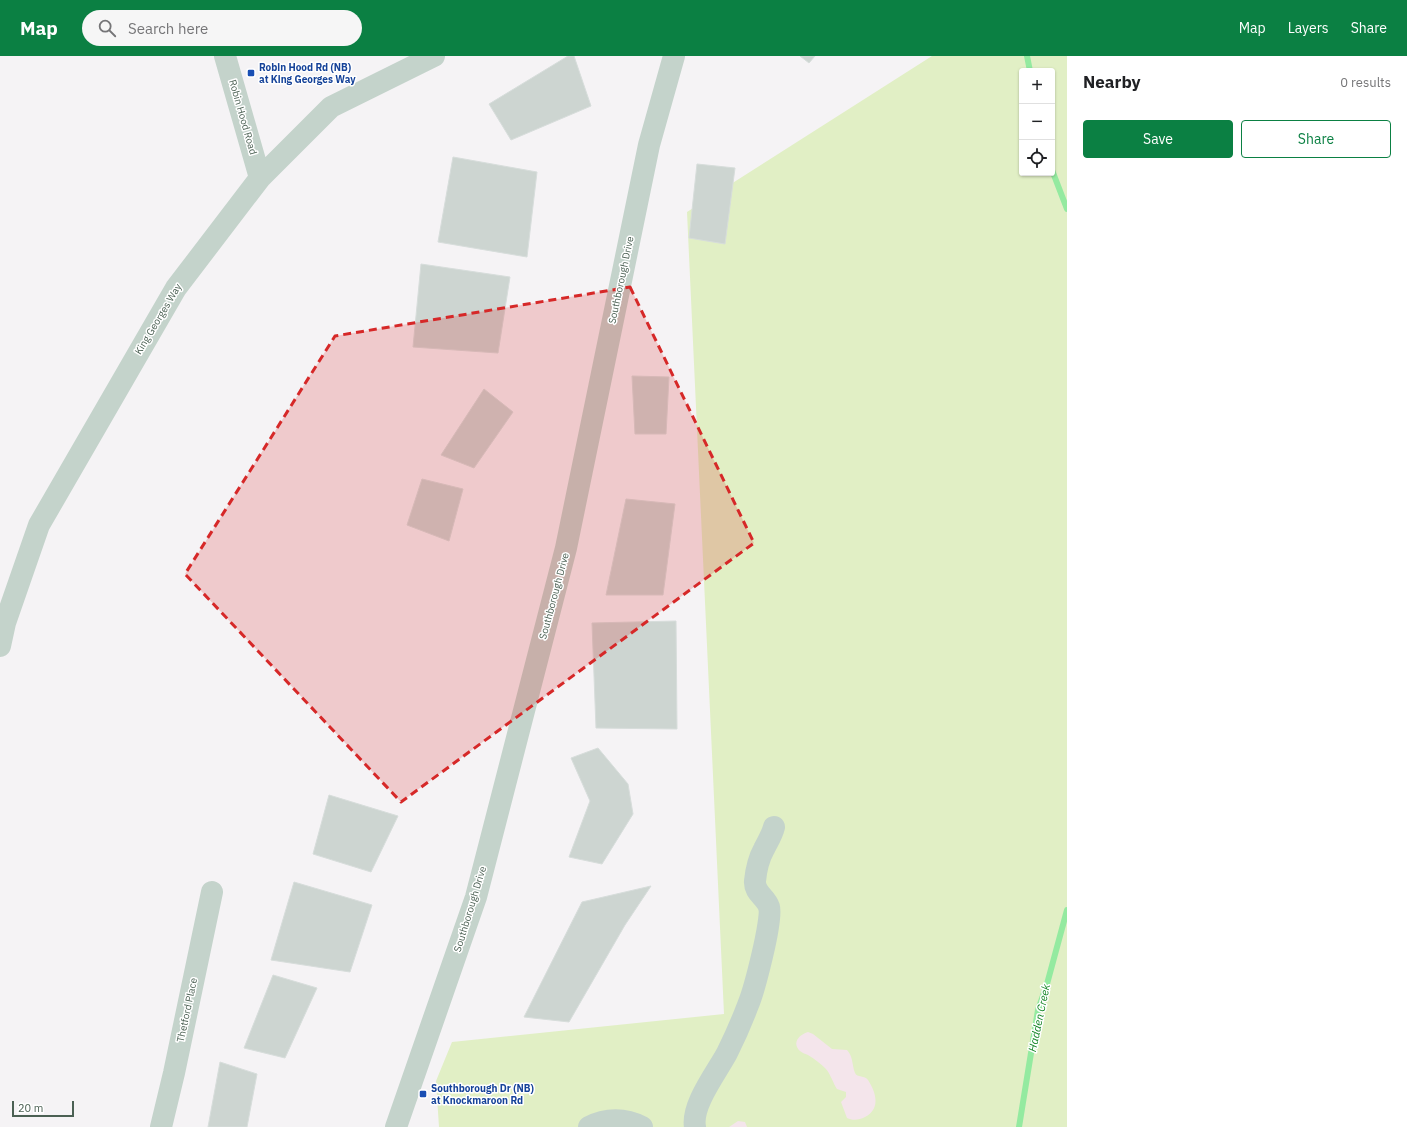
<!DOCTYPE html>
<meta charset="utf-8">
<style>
:root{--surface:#fff;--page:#f6f6f6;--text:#202124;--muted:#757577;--line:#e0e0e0;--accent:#0b8043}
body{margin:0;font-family:"IBM Plex Sans",sans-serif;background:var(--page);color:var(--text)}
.controls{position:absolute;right:12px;top:12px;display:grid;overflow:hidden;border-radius:4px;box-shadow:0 1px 3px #0004}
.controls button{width:36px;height:36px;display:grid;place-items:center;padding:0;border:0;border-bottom:1px solid var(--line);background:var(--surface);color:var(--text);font:20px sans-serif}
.scale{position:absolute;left:12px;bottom:10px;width:62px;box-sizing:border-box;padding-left:4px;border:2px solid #4b6053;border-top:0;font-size:11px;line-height:14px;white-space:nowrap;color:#4b6053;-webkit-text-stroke:3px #fff;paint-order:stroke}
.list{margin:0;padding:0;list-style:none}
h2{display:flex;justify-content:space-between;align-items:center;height:52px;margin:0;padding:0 16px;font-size:17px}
h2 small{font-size:13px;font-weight:400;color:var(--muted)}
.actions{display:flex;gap:8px;padding:12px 16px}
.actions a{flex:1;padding:9px 0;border:1px solid var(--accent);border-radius:4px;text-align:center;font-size:14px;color:var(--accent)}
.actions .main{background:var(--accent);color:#fff}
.icon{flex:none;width:22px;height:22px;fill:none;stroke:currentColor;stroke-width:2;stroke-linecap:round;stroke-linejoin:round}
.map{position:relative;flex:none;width:1067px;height:1071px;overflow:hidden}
header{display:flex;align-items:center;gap:24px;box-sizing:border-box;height:56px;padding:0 20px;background:var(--accent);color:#fff}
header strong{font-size:19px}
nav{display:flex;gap:22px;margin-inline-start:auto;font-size:14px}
.search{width:280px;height:36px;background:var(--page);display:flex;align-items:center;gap:10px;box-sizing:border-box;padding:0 14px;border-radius:22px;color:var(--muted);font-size:15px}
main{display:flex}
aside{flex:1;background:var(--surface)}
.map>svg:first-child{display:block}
.green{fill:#e1efc5;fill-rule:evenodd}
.sand{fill:#f4e5eb}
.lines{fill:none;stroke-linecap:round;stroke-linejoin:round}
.stream{stroke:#94eaa0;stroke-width:6}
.building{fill:#cdd5d1;stroke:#d7dddb}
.minor{stroke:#c4d3cb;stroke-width:22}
.marked{fill:#d62828;fill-opacity:0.2;stroke:#d62828;stroke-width:3;stroke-dasharray:8 5;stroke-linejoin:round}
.transit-dot{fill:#1a4fb4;stroke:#fff;stroke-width:1.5}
.labels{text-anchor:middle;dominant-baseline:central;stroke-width:3;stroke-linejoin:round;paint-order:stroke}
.transit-label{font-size:10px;font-weight:bold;fill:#164399;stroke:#fff;text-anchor:start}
.street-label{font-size:10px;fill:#4b6053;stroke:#fff}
.water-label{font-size:11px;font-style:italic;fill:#128423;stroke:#fff}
</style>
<header>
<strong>Map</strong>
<div class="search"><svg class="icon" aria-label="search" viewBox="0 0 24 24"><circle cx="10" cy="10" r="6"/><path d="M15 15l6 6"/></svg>Search here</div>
<nav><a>Map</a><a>Layers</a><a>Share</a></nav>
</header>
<main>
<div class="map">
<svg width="1067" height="1071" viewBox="0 0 1067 1071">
<rect width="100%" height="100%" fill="#f5f3f5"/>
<path class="green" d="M932 0H1067V1071H439L436 1025 452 986 724 958 687 156ZM1022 15H1052V117H1022Z"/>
<path class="sand" d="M808 976 813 978 832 993 847 994C853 1000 852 1009 855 1017 857 1022 865 1019 868 1024 876 1036 881 1053 865 1061 859 1064 853 1065 847 1062L841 1046 846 1041V1036L837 1033C833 1027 831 1019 826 1013 821 1008 815 1003 808 999 806 998 802 997 800 995 791 987 800 978 808 976Z
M738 1065 745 1066 747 1071H729Z"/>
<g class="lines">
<path class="stream" d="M1027 0 1030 15
M1052 114 1067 153
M1019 1071 1038 954 1047 928 1067 854"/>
</g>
<path class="building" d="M568 0H574L591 50 511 84 489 48Z
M800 0H815L809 7Z
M453 101 537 116 527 201 438 186Z
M697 108 735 112 725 188 689 182Z
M421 208 510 221 498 297 413 291Z
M632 320 669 321 666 378H635Z
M484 333 513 356 474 412 441 399Z
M422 423 463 433 449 485 407 469Z
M626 443 675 448 663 539H606Z
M676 565 677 673 596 672 592 567Z
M598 692 628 728 633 758 602 808 569 801 590 745 571 702Z
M329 739 398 760 371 816 313 798Z
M294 826 372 849 350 916 271 904Z
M651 830 625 869 569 966 524 961 582 846Z
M273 919 317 932 285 1002 244 992Z
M220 1006 257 1018 247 1071H208Z"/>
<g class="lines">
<path class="minor" d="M225 0 260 122
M0 590 5 567 39 469 176 232 260 122 331 51 434 0
M161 1071 174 1017 212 836
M396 1071 476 841 566 492 649 89 674 0
M589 1071C606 1062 625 1062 642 1071
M695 1071C691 1049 717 1016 727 997 735 981 742 965 748 949 754 935 773 863 769 851 766 841 754 837 755 825 756 815 759 802 764 793 768 785 772 779 774 771"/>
</g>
<path class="marked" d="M630 231 754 487 401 746 185 518 335 280Z"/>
<g class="transit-dot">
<rect x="247" y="13" width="8" height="8" rx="2"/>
<rect x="419" y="1034" width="8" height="8" rx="2"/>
</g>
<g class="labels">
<g class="transit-label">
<text x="259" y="11">Robin Hood Rd (NB)<tspan x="259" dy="12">at King Georges Way</tspan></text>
<text x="431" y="1032">Southborough Dr (NB)<tspan x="431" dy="12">at Knockmaroon Rd</tspan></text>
</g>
<g class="street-label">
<text transform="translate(243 61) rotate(74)">Robin Hood Road</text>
<text transform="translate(621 224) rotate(-78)">Southborough Drive</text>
<text transform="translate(158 263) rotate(-59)">King Georges Way</text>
<text transform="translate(554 540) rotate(-75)">Southborough Drive</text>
<text transform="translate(470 853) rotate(-73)">Southborough Drive</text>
<text transform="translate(187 954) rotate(-78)">Thetford Place</text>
</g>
<g class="water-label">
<text transform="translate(1039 962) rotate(-78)">Hadden Creek</text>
</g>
</g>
</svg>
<div class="controls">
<button>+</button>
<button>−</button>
<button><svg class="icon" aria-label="locate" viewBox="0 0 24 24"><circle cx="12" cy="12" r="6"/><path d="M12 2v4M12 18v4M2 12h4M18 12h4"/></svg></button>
</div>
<div class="scale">20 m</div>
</div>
<aside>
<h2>Nearby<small>0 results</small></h2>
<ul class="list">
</ul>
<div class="actions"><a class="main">Save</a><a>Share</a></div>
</aside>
</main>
